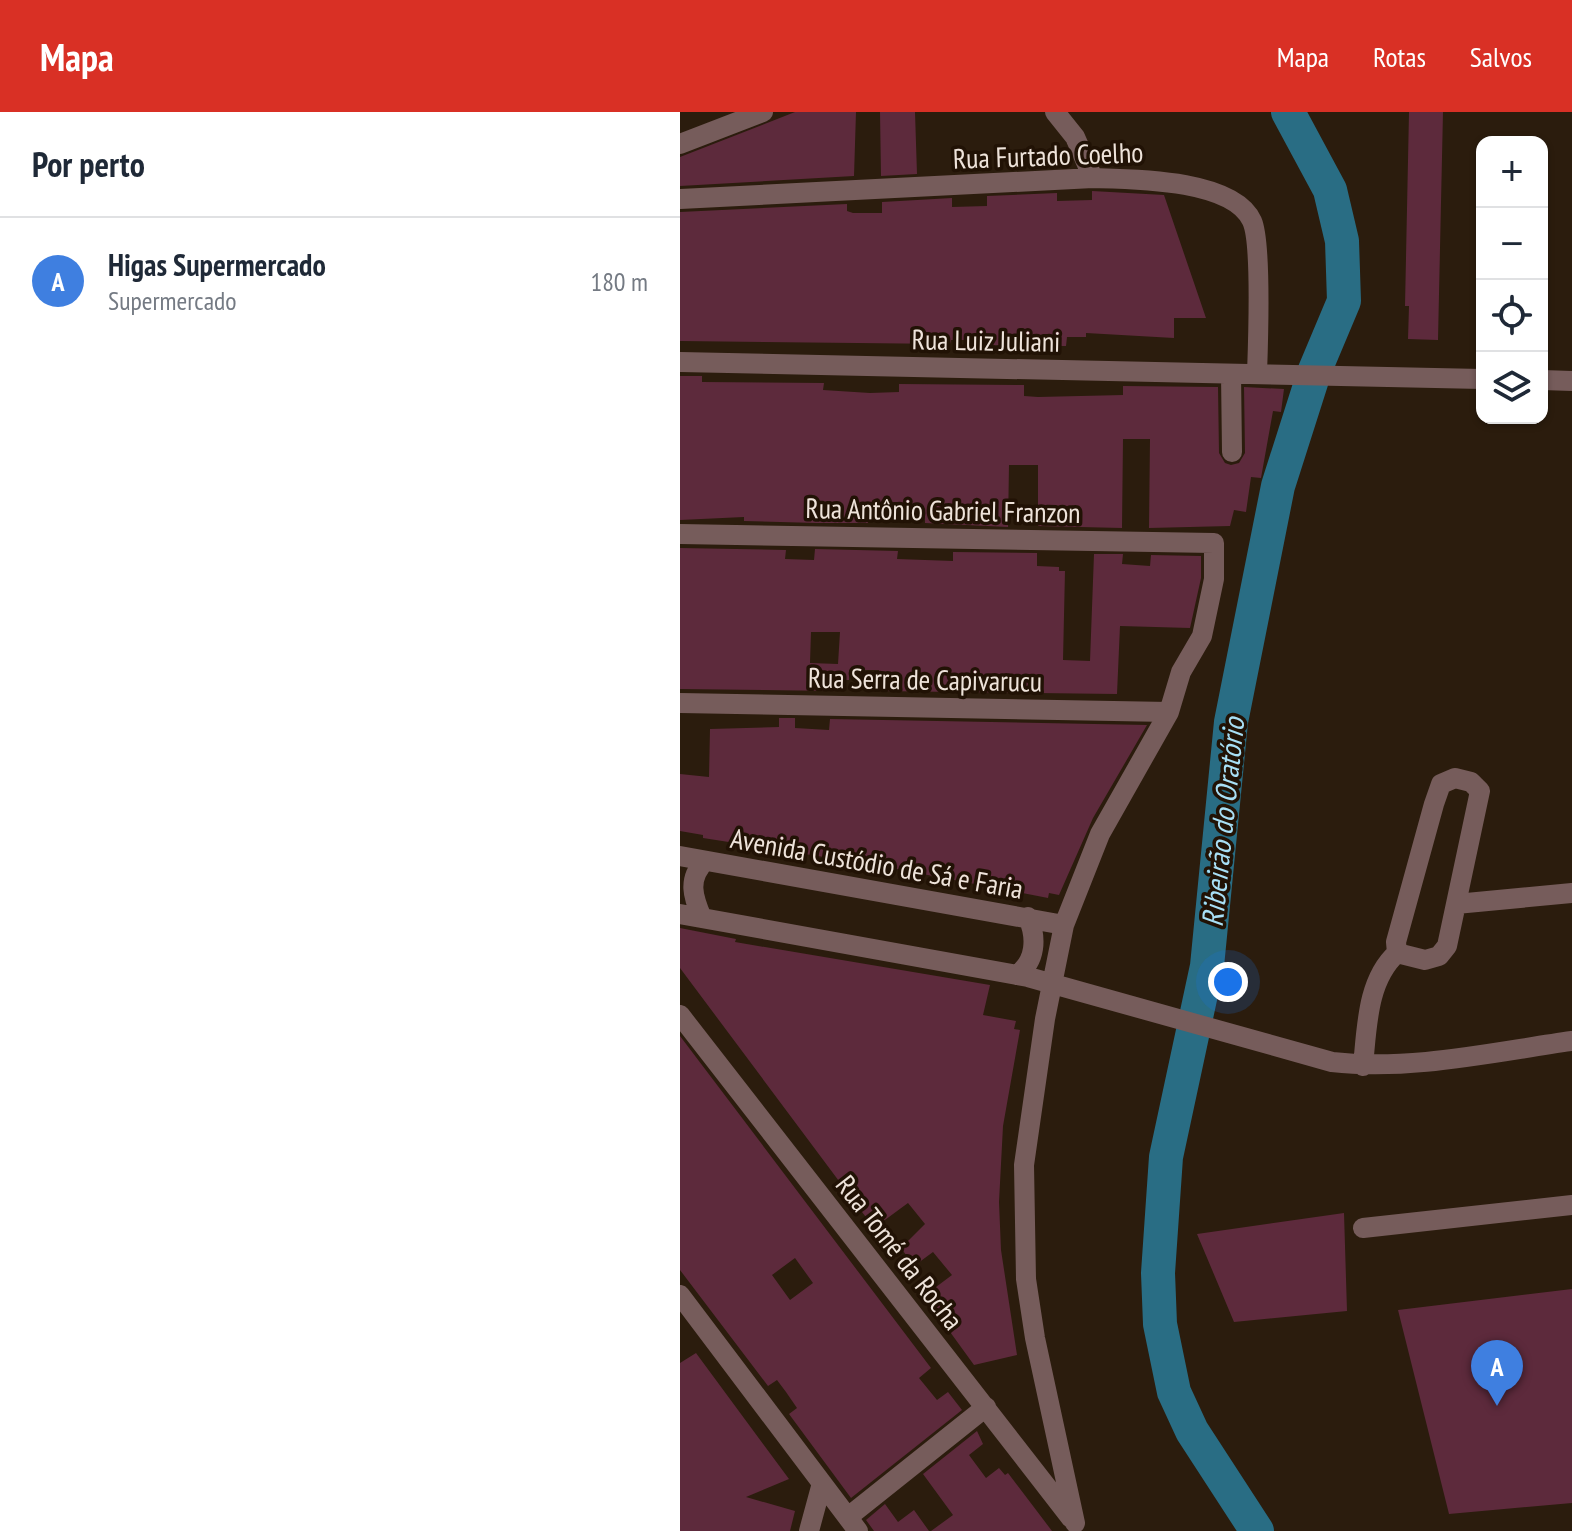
<!DOCTYPE html>
<html lang="pt">
<meta charset="utf-8">
<style>
:root{--surface:#fff;--page:#f6f6f7;--text:#1f2937;--muted:#747a83;--line:#e0e1e3;--accent:#d93025}
body{margin:0;font-family:"PT Sans Narrow",sans-serif;background:var(--page);color:var(--text)}
.controls{position:absolute;right:24px;top:24px;display:grid;overflow:hidden;border-radius:16px;box-shadow:0 2px 6px #0004}
.controls button{width:72px;height:72px;display:grid;place-items:center;padding:0;border:0;border-bottom:2px solid var(--line);background:var(--surface);color:var(--text);font:40px sans-serif}
.you{position:absolute;left:548px;top:870px;width:28px;height:28px;margin:-20px;border:6px solid #fff;border-radius:50%;background:#1a73e8;box-shadow:0 0 0 12px #1a73e833}
.badge{display:grid;place-items:center;width:52px;height:52px;border-radius:50%;background:var(--accent);color:#fff;font-size:26px;font-weight:700}
.pin{position:absolute;translate:-50% -66px;filter:drop-shadow(0 2px 4px #0008)}
.pin::after{content:'';position:absolute;top:42px;width:28px;height:24px;background:inherit;clip-path:polygon(0 0,100% 0,50% 100%)}
.list{margin:0;padding:0;list-style:none}
h2{display:flex;justify-content:space-between;align-items:center;height:104px;margin:0;padding:0 32px;font-size:34px}
h2 small{font-size:26px;font-weight:400;color:var(--muted)}
.list li{display:grid;grid-template-columns:52px 1fr auto;gap:24px;align-items:center;box-sizing:border-box;height:128px;padding:0 32px;border-top:2px solid var(--line)}
.list b{display:block;font-size:30px;white-space:nowrap}
.list p{margin:0;font-size:26px;white-space:nowrap;color:var(--muted)}
.list em{font-size:26px;font-style:normal;color:var(--muted)}
.icon{flex:none;width:44px;height:44px;fill:none;stroke:currentColor;stroke-width:2;stroke-linecap:round;stroke-linejoin:round}
.map{position:relative;flex:none;width:892px;height:1419px;overflow:hidden}
header{display:flex;align-items:center;gap:48px;box-sizing:border-box;height:112px;padding:0 40px;background:var(--accent);color:#fff}
header strong{font-size:38px}
nav{display:flex;gap:44px;margin-inline-start:auto;font-size:28px}
main{display:flex}
aside{flex:1;background:var(--surface)}
.map>svg:first-child{display:block}
.lines{fill:none;stroke-linecap:round;stroke-linejoin:round}
.river{stroke:#296d84;stroke-width:34}
.building{fill:#5d2a3c;fill-rule:evenodd}
.minor{stroke:#765c5b;stroke-width:20}
.labels{text-anchor:middle;dominant-baseline:central;stroke-width:7;stroke-linejoin:round;paint-order:stroke}
.street-label{font-size:28px;fill:#eee3da;stroke:#211205}
.water-label{font-size:30px;font-style:italic;fill:#a8dff5;stroke:#211205}
</style>
<header>
<strong>Mapa</strong>
<nav><a>Mapa</a><a>Rotas</a><a>Salvos</a></nav>
</header>
<main>
<aside>
<h2>Por perto<small></small></h2>
<ul class="list">
<li><span class="badge" style="background:#3f7fe0">A</span><div><b>Higas Supermercado</b><p>Supermercado</p></div><em>180 m</em></li>
</ul>
</aside>
<div class="map">
<svg width="892" height="1419" viewBox="0 0 892 1419">
<rect width="100%" height="100%" fill="#2b1c0d"/>
<g class="lines">
<path class="river" d="M577 1419 512 1319 494 1280 480 1212 478 1161 486 1045 527 854 551 610 598 374 635 258 664 189 662 129 650 78 608 0"/>
</g>
<path class="building" d="M115 0H176L174 64 0 74V45Z
M200 0H235L237 62 201 64Z
M729 0H763L758 228 728 227 729 194H725Z
M412 79 484 83 526 206H494V226L406 221V225H387L386 234 304 233V228H271L270 232 0 229V100L167 92V99L173 101H202V90L272 86V95L307 94V84L377 81V89L412 88Z
M0 264H22V270L144 271 143 278 190 281 219 280V272L344 273V284L358 285 443 283V274L538 275 539 341 545 351 551 353 559 351 565 341 564 275 604 277 601 300 593 299 581 366 571 365 566 400 554 398 550 414 469 416 470 327H443L442 416 358 414V353H329L328 415 245 411V401H189L188 411H136L64 409V405L0 408Z
M0 436 106 438 105 447 134 448 135 437 218 439 217 447 273 449V440L357 441V454L379 455V459H385L383 548 410 549 414 442H443L442 452 470 454 471 443 521 444V466L510 516 440 514 437 582 198 579 199 558H169V568H155V579L0 577ZM131 520H160L158 552 130 551Z
M99 606H115V616L149 618 150 607 467 613 413 706 379 783 369 781 368 786 201 754 23 726V723L0 719V662L29 665 30 617 99 615Z
M0 816 56 827 55 830 310 873 303 903 336 909 334 917 340 918 323 1014 319 1090 321 1138 337 1243 294 1253 244 1184 272 1163 253 1140 234 1154 221 1136 245 1112 228 1091 194 1116 0 856Z
M0 924 251 1256 239 1266 257 1288 268 1280 282 1298 171 1386 109 1302 117 1296 106 1280 97 1268 88 1274 0 1158ZM115 1146 133 1171 110 1188 92 1163Z
M664 1101 667 1199 554 1210 517 1122Z
M892 1177V1391L769 1402 718 1198Z
M16 1241 109 1367 66 1385 115 1399 110 1419H0V1251Z
M297 1319 303 1332 289 1343 306 1366 319 1356 325 1363 328 1361 372 1419H251L273 1403 243 1362Z
M205 1392 218 1410 234 1398 249 1419H194L186 1408Z"/>
<g class="lines">
<path class="minor" d="M375 0 395 25 413 66
M0 32 83 0
M0 87 413 66C453 67 553 67 572 109 582 131 578 233 577 262
M0 250 802 267
M551 262 552 340
M862 268 892 269
M0 422 534 431V467L522 524 501 560 489 600 420 722 384 813 365 907 344 1053 346 1167 355 1226 395 1411
M0 591 489 600
M775 666 791 670 800 679 767 834 759 844 745 848 717 841 716 830 754 692 761 672Z
M0 744 384 813
M776 792 892 781
M0 802 348 865 652 950C732 959 813 940 892 929
M22 806C13 785 7 767 25 749
M337 863C356 849 357 826 348 805
M0 903 391 1406
M683 954C687 915 687 868 717 841
M683 1116 892 1093
M0 1183 178 1419
M168 1405 306 1295
M129 1419 142 1371"/>
</g>
<g class="labels">
<g class="street-label">
<text transform="translate(368 43) rotate(-2)">Rua Furtado Coelho</text>
<text transform="translate(306 228) rotate(1)">Rua Luiz Juliani</text>
<text transform="translate(263 398) rotate(1)">Rua Antônio Gabriel Franzon</text>
<text transform="translate(245 567) rotate(1)">Rua Serra de Capivarucu</text>
<text transform="translate(197 751) rotate(10)">Avenida Custódio de Sá e Faria</text>
<text transform="translate(220 1140) rotate(52)">Rua Tomé da Rocha</text>
</g>
<g class="water-label">
<text transform="translate(542 710) rotate(-84)">Ribeirão do Oratório</text>
</g>
</g>
</svg>
<div class="controls">
<button>+</button>
<button>−</button>
<button><svg class="icon" aria-label="locate" viewBox="0 0 24 24"><circle cx="12" cy="12" r="6"/><path d="M12 2v4M12 18v4M2 12h4M18 12h4"/></svg></button>
<button><svg class="icon" aria-label="layers" viewBox="0 0 24 24"><path d="M12 4l9 5-9 5-9-5zM3 14l9 5 9-5"/></svg></button>
</div>
<div class="you"></div>
<div class="pin badge" style="left:817px;top:1294px;background:#3f7fe0">A</div>
</div>
</main>
